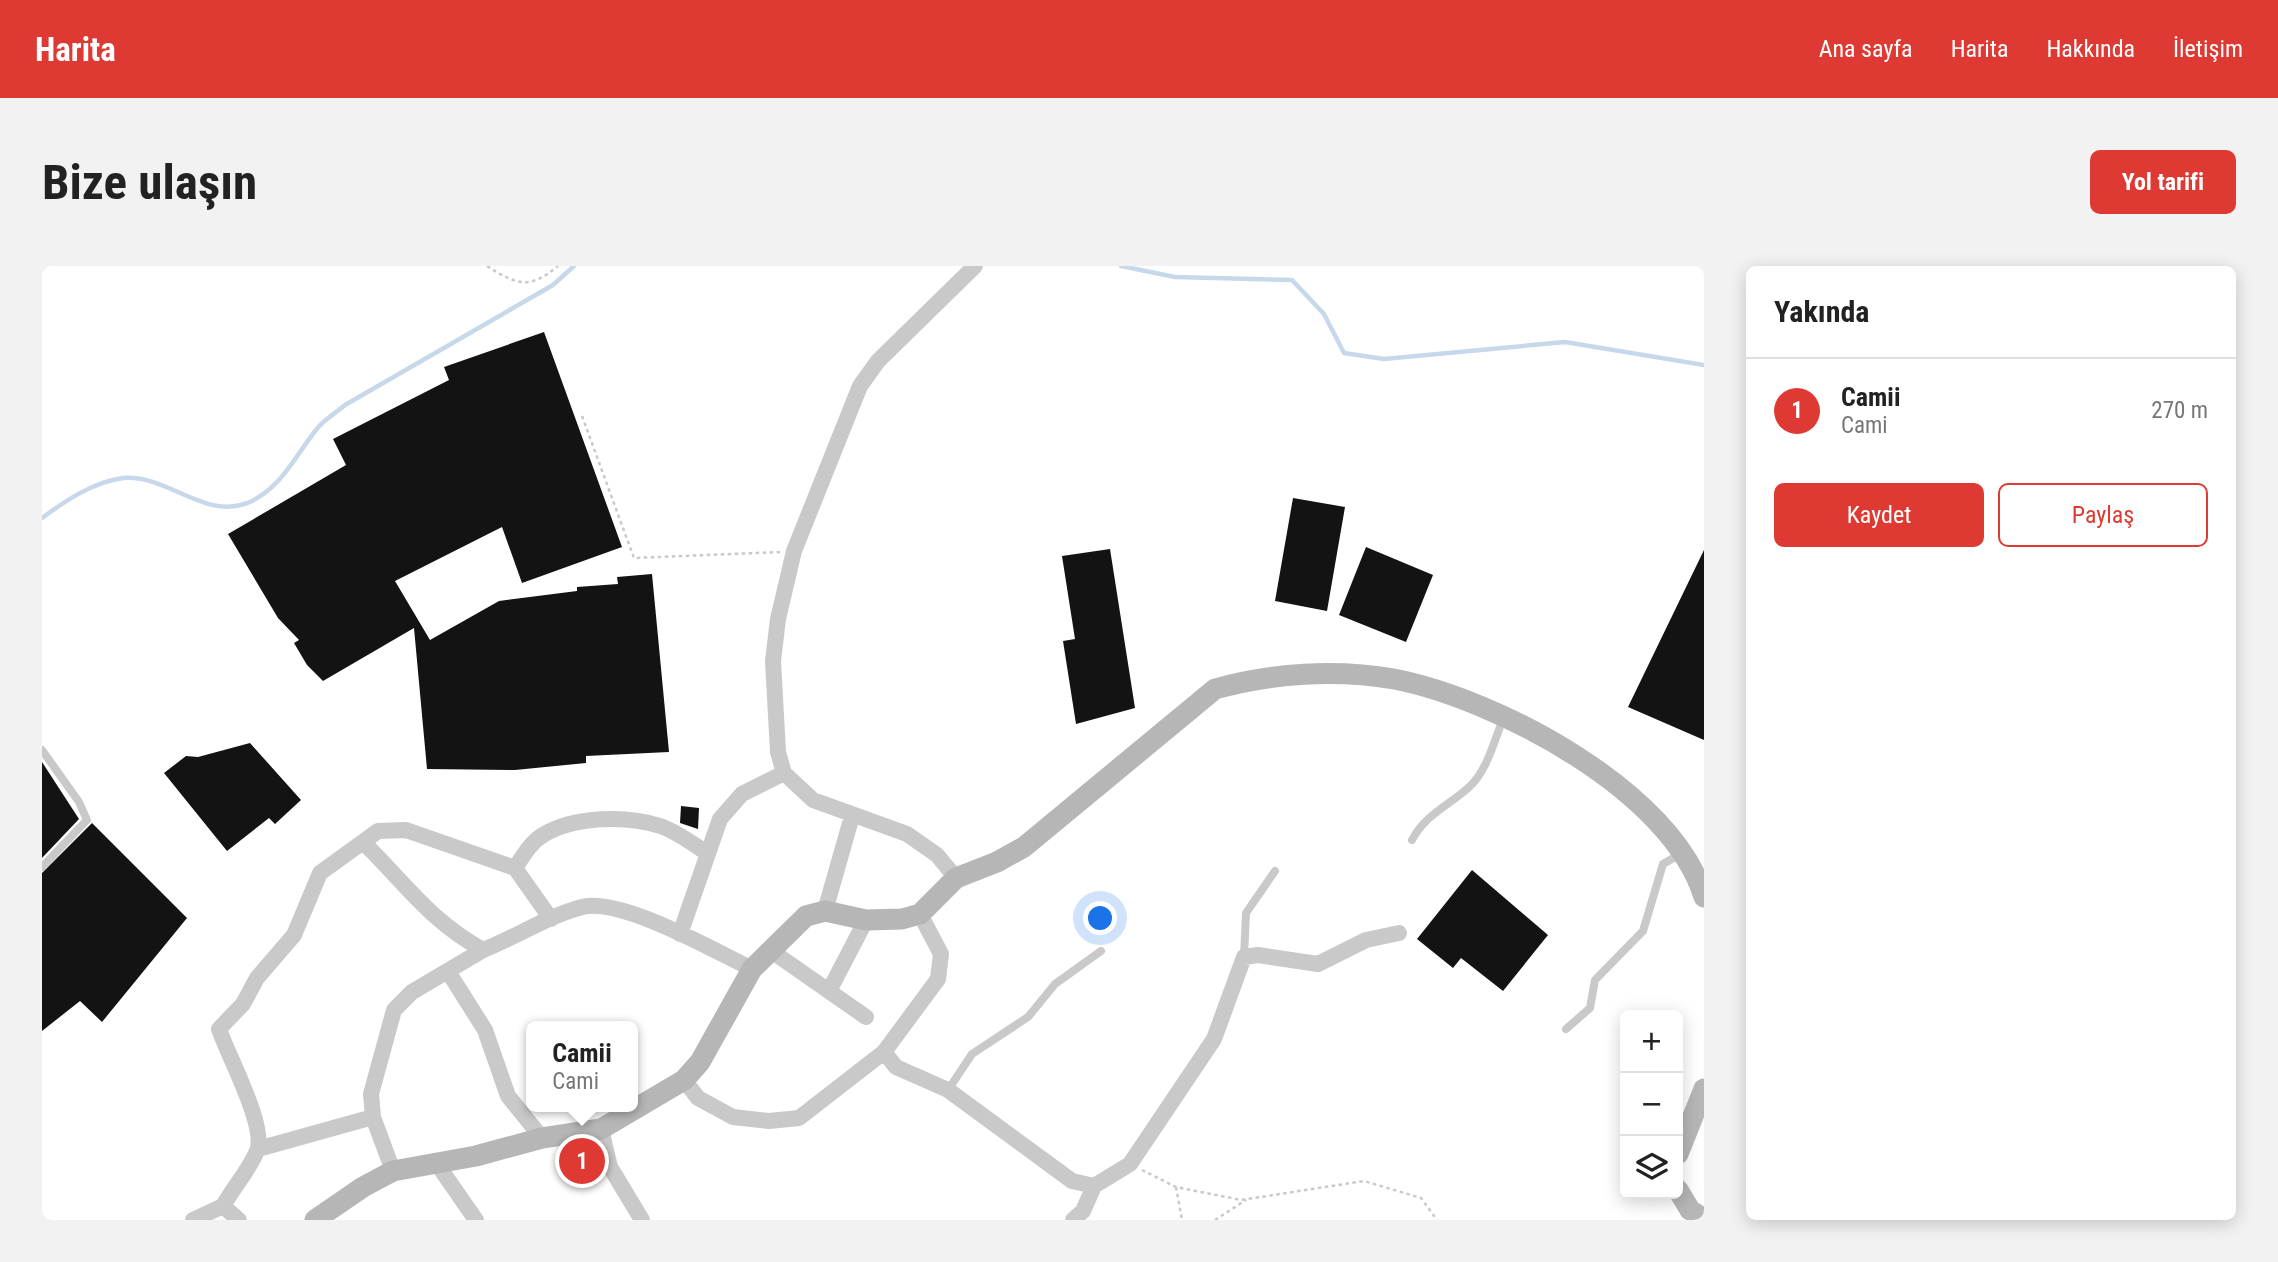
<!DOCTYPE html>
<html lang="tr">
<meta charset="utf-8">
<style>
:root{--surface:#fff;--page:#f2f2f2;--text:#222;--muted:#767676;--line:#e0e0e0;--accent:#de3a33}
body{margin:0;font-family:"Roboto Condensed",sans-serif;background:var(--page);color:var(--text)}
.controls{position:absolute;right:21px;bottom:21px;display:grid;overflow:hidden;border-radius:10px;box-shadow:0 4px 18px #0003}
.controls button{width:63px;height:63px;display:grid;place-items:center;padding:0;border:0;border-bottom:2px solid var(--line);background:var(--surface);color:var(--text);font:35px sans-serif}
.you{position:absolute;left:1059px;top:653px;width:24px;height:24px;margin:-18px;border:5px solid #fff;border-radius:50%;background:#1a73e8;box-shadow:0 0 0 10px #1a73e833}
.badge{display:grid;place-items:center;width:46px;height:46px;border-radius:50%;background:var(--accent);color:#fff;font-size:23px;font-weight:700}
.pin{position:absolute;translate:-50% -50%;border:4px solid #fff;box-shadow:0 2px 7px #0006}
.popup{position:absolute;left:484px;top:755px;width:112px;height:91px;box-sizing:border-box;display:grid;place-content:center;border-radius:10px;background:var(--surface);filter:drop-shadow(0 2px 5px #0005);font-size:23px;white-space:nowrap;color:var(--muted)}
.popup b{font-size:26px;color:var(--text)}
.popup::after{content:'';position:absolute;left:50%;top:100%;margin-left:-14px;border:14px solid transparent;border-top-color:var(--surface)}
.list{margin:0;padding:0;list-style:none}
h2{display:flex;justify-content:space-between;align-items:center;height:91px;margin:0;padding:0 28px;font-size:30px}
h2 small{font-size:23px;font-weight:400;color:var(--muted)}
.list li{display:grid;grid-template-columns:46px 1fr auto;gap:21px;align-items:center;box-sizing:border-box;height:105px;padding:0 28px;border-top:2px solid var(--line)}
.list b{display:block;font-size:26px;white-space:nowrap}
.list p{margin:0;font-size:23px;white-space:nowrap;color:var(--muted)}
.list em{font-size:23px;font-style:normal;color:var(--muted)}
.actions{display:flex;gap:14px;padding:21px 28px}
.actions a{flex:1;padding:16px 0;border:2px solid var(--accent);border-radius:10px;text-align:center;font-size:24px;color:var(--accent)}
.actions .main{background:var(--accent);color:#fff}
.icon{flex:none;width:38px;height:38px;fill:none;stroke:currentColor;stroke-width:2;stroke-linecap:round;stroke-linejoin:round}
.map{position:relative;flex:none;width:1662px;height:954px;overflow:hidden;border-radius:10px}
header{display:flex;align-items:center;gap:42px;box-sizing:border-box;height:98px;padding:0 35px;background:var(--accent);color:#fff}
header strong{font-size:33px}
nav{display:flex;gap:38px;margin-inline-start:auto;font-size:24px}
.intro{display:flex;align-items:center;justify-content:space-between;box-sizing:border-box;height:168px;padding:0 42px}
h1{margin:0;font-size:49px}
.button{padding:18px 32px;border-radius:10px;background:var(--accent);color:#fff;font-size:24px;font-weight:700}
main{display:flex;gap:42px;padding:0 42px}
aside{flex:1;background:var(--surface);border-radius:10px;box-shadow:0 4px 18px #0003}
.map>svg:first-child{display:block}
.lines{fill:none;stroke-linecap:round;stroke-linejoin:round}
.stream{stroke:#c6d8e9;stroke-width:4.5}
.building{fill:#131313}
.path{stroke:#c9c9c9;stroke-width:2.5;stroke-dasharray:3.5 3.5;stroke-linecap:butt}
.lane{stroke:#c9c9c9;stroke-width:8}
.street{stroke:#c9c9c9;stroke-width:16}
.secondary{stroke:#b6b6b6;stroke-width:21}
</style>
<header>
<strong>Harita</strong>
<nav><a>Ana sayfa</a><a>Harita</a><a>Hakkında</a><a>İletişim</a></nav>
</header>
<div class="intro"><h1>Bize ulaşın</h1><a class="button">Yol tarifi</a></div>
<main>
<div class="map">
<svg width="1662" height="954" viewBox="0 0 1662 954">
<rect width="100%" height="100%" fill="#fff"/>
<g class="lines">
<path class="stream" d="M1079 0 1133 11 1250 14 1282 48 1302 87 1342 93 1523 76 1662 99
M0 252C23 235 51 216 81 212 127 208 164 257 210 235 241 219 254 189 274 164 281 154 294 147 303 139L511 19 532 0"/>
</g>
<path class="building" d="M502 66 580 281 480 317 460 261 353 315 388 374 457 335 535 325V321L576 318 575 311 610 308 627 486 544 490V497L473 504 385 503 372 362 281 415 265 399 252 377 257 374 236 352 186 268 304 199 291 173 407 114 402 101Z
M1251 232 1303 241 1285 345 1233 335Z
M1324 281 1391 309 1364 376 1297 349Z
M1068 283 1093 442 1034 458 1021 375 1033 373 1020 290Z
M1662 284V474L1586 441Z
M208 477 259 534 233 558 227 552 185 585 122 507 144 490 156 491Z
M0 496 37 553 0 592Z
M639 540 657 542 656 563 638 557Z
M50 557 145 652 60 756 38 735 0 765V607Z
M1430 604 1506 669 1461 725 1419 692 1411 702 1375 673Z
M542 879 553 883 555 890 546 914 523 906 533 880Z"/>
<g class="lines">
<path class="path" d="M445 0C475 19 487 24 516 0
M540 150 592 292 738 286
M1100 904 1134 921 1199 934 1322 915 1379 932 1395 954
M1134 921 1140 954
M1173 954 1204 934"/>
<path class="lane" d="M0 484 37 536 45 554 0 601
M1370 574C1383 549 1406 540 1426 522 1445 506 1452 475 1461 453
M1202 691 1204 647 1233 605
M1524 763 1548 742 1553 714 1601 665 1621 598 1640 587
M906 824 930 788 986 751 1013 718 1059 685"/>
<path class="street" d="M321 576C363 617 388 655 441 684 474 671 506 650 540 641 579 631 673 685 710 703
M473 602C481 590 489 576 501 569 532 550 585 549 618 560 634 565 651 578 665 587
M914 612 895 589 865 568 771 534 742 507 736 486 731 395 736 353 752 285 818 120 836 95 933 0
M783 645 810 550
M878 648 899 688 896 713 842 786 854 801 906 824 1030 915 1052 920 1088 898 1172 773 1202 691 1216 689 1276 698 1324 674 1357 667
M638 668 678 553 700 528 742 507
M728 684 824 751
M407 707 443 764 466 830 500 872
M787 725 824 654
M642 814 656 832 691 851 727 855 757 852 842 786
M559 863 568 901 600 954
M216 883 331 851
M393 895 434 954
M351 905 331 851 329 828 352 744 370 726 441 684
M151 954 181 940
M197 954 181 940C191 922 207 904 215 885 225 861 186 790 177 763L201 738 215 712 252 669 278 607 336 565 364 564 473 602 509 653
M1031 954 1041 945 1052 920"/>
<path class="secondary" d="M1636 888 1662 823
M1636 924 1648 944 1662 953
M273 954 321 921 351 905 434 890 500 872 559 863 642 814 658 796 710 703 764 650 783 645 824 654 860 653 878 648 914 612 955 596 982 581 1173 423C1230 407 1294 403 1352 413 1455 433 1630 525 1662 631"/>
</g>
</svg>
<div class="controls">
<button>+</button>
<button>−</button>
<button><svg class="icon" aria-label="layers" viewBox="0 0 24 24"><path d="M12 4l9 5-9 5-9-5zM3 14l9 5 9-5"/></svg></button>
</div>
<div class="you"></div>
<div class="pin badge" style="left:540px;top:895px">1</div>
<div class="popup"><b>Camii</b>Cami</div>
</div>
<aside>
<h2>Yakında<small></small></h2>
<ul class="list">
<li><span class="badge">1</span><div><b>Camii</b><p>Cami</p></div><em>270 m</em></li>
</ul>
<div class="actions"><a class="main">Kaydet</a><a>Paylaş</a></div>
</aside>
</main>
